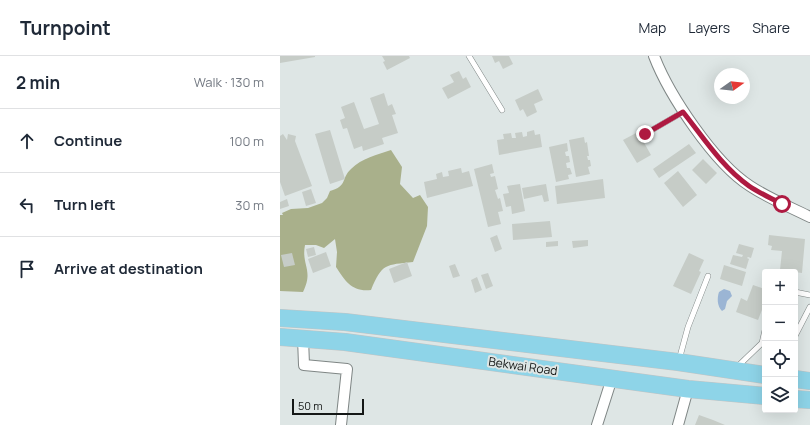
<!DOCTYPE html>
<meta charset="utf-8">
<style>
:root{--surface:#fff;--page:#f6f6f7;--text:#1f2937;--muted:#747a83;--line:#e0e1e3}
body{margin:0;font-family:Manrope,sans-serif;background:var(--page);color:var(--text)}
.controls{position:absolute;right:12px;bottom:12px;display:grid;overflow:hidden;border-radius:4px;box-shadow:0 4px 16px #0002}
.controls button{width:36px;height:36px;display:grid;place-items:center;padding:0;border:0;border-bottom:1px solid var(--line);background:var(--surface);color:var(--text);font:20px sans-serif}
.compass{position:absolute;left:434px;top:12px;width:36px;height:36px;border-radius:50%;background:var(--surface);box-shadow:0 4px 16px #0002;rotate:75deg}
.scale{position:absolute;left:12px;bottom:10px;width:72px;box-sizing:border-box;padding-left:4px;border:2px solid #151817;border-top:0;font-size:11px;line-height:14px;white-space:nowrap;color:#151817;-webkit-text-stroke:3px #dee6e5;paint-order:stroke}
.stop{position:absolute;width:12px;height:12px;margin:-9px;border:3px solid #ae1a41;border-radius:50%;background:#fff}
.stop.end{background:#ae1a41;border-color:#fff;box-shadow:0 1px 4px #0008}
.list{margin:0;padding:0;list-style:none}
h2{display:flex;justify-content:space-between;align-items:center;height:52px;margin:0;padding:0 16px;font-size:17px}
h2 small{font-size:13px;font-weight:400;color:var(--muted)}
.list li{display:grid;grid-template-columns:26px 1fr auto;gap:12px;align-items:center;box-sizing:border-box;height:64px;padding:0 16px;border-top:1px solid var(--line)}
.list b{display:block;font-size:15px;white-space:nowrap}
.list em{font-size:13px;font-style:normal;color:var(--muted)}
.icon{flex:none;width:22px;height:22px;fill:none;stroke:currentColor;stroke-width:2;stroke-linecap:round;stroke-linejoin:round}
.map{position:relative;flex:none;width:530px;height:369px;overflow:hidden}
header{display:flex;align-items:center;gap:24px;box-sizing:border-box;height:56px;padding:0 20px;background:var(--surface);border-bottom:1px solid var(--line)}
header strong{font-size:19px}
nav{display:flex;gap:22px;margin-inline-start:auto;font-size:14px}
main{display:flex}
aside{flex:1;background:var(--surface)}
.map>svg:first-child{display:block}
.forest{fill:#a9b08b}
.water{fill:#9bb5d4}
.building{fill:#c6ccc7}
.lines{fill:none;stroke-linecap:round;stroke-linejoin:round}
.service-casing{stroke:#7f8685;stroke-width:6}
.minor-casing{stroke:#7f8685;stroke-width:12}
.trunk-casing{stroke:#c2c3c3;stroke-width:18}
.service{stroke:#fff;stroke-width:5}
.minor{stroke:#fff;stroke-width:10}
.trunk{stroke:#8ed4e8;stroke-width:17}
.route{stroke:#ae1a41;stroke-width:5}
.labels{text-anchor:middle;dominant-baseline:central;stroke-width:4;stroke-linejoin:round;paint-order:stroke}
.street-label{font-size:12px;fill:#151817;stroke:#dee6e5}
</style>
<header>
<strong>Turnpoint</strong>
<nav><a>Map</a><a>Layers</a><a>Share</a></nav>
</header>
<main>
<aside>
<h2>2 min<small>Walk · 130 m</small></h2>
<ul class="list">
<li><svg class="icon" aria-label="ahead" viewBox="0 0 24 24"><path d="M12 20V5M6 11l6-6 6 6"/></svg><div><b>Continue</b></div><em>100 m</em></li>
<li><svg class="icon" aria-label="left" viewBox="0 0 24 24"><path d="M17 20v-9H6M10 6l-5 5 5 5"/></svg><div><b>Turn left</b></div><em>30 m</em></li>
<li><svg class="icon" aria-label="arrive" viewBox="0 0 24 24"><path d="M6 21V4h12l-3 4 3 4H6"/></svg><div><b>Arrive at destination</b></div></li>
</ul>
</aside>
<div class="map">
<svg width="530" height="369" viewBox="0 0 530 369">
<rect width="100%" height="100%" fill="#dee6e5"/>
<path class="forest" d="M111 94 122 111 120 128 133 142 140 139 148 151 147 170 133 206C106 209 102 207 91 234 72 236 66 226 56 211L57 196 55 183 44 192 36 189H25C21 209 34 214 23 236L0 235V159H3L2 157 11 153 28 152 42 147 47 142 50 135C68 130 61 122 71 113 82 102 97 99 111 94Z"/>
<path class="water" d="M444 233 450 235 452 240 447 245 445 253 442 255C437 250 437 242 439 236Z"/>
<path class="building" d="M0 0H35V1L0 7Z
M102 0H129L130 2 107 14 103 6 105 5Z
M212 0H229L233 8 223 13 219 5 215 7Z
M179 15 183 23 186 21 191 31 168 43 162 32 174 26 170 19Z
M258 33 263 44 254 48 257 56 247 61 243 53 240 55 235 44Z
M104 37 108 50 112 48 116 58 112 59 118 77 102 82 104 88 83 95 82 90 74 93 67 72 63 73 60 64 65 62 61 51 74 46 84 73 99 68 90 42Z
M50 74 65 123 50 128 35 78Z
M254 74 255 79 260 78 262 91 219 99 217 84 224 83 223 78 231 77 232 82H236L235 77 242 76 243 81 247 80V76Z
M358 76 371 99 357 107 343 84Z
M3 78 7 84 8 78 16 80 15 85 32 130 5 140 0 126V80Z
M304 81 305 87 307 86 309 100H307L308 104H310L311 110 308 111 310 118 296 121 289 84Z
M287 87 288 95 285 96 286 100H289L290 106 286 107 287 112H290L292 118 288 119 289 123 276 126 269 91Z
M409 88 416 97 379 122 373 113Z
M423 103 437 117 426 128 412 114Z
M212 108 214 117 210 118 211 121 215 120 218 133 215 134 218 143 220 142 223 155 218 156 221 168 208 171 194 113Z
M181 112 182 117 189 115 193 130 147 142 144 126 157 123 156 118 162 116 163 121 169 120 168 115Z
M398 115 417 139 403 151 384 127Z
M323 123 325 142 277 148 275 130Z
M240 128 245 155 232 158 231 150 226 151 223 138 229 137 227 130Z
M266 128 269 145 264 146 262 139 244 143 242 132Z
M31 133 36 147 26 150 22 136Z
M7 143 9 150 0 153V146Z
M270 165 272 181 233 184 232 168Z
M217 179 222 193 215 196 210 182Z
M489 179 525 183 522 217 500 214 502 195 491 194 492 190 488 189Z
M308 184V190L293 192 292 185Z
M278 185V190L266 191V186Z
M459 188 474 192 471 202 468 201 467 202 469 203 466 213 450 208 453 199 462 201 463 199 456 197Z
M34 191 36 199 28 201 26 193Z
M46 196 51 210 33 217 28 203Z
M12 197 15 209 4 211 1 199Z
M409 197 424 204 419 215 421 216 411 238 393 230Z
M127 206 132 220 114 227 109 213Z
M175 208 180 220 173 222 169 210Z
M444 209 466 216 462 230 440 223Z
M208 217 213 230 206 233 201 219Z
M197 221 202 234 195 237 191 224Z
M473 229 485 233 482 241 485 242V246L478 264 456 256 461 242 467 245Z
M419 359 433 364 445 369H415Z"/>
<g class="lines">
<defs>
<path id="service" d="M189 0 222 54
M365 78 403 56
M515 236 530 239
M515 280 530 251
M482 287 485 274
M399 304 408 271 428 220
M457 311 482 287 485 288"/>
<path id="minor" d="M374 0C389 39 434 107 470 130 488 142 510 151 530 161
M23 282 24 309 67 313 61 369
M317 369 332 322
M398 369 408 333"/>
<path id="trunk" d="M0 262 65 266 398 306 485 319
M0 281 65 286 408 333 485 340
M515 323 530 325
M515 343 530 344"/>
</defs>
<use href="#service" class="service-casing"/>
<use href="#minor" class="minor-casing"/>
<use href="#trunk" class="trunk-casing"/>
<use href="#service" class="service"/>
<use href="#minor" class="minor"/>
<use href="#trunk" class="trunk"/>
</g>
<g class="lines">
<path class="route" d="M365 78 403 56C423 81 442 111 469 130 479 137 491 142 502 148"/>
</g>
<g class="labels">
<g class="street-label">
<text transform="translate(243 310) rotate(8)">Bekwai Road</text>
</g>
</g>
</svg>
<div class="controls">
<button>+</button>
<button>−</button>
<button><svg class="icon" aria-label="locate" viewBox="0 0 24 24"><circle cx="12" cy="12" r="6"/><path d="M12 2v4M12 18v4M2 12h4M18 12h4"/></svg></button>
<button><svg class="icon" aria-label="layers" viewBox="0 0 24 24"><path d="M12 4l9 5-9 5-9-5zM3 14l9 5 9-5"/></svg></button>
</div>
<svg class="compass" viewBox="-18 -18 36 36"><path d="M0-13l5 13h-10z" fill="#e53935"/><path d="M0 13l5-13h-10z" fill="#747a83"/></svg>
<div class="scale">50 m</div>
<div class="stop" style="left:502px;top:148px"></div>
<div class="stop end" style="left:365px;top:78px"></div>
</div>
</main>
